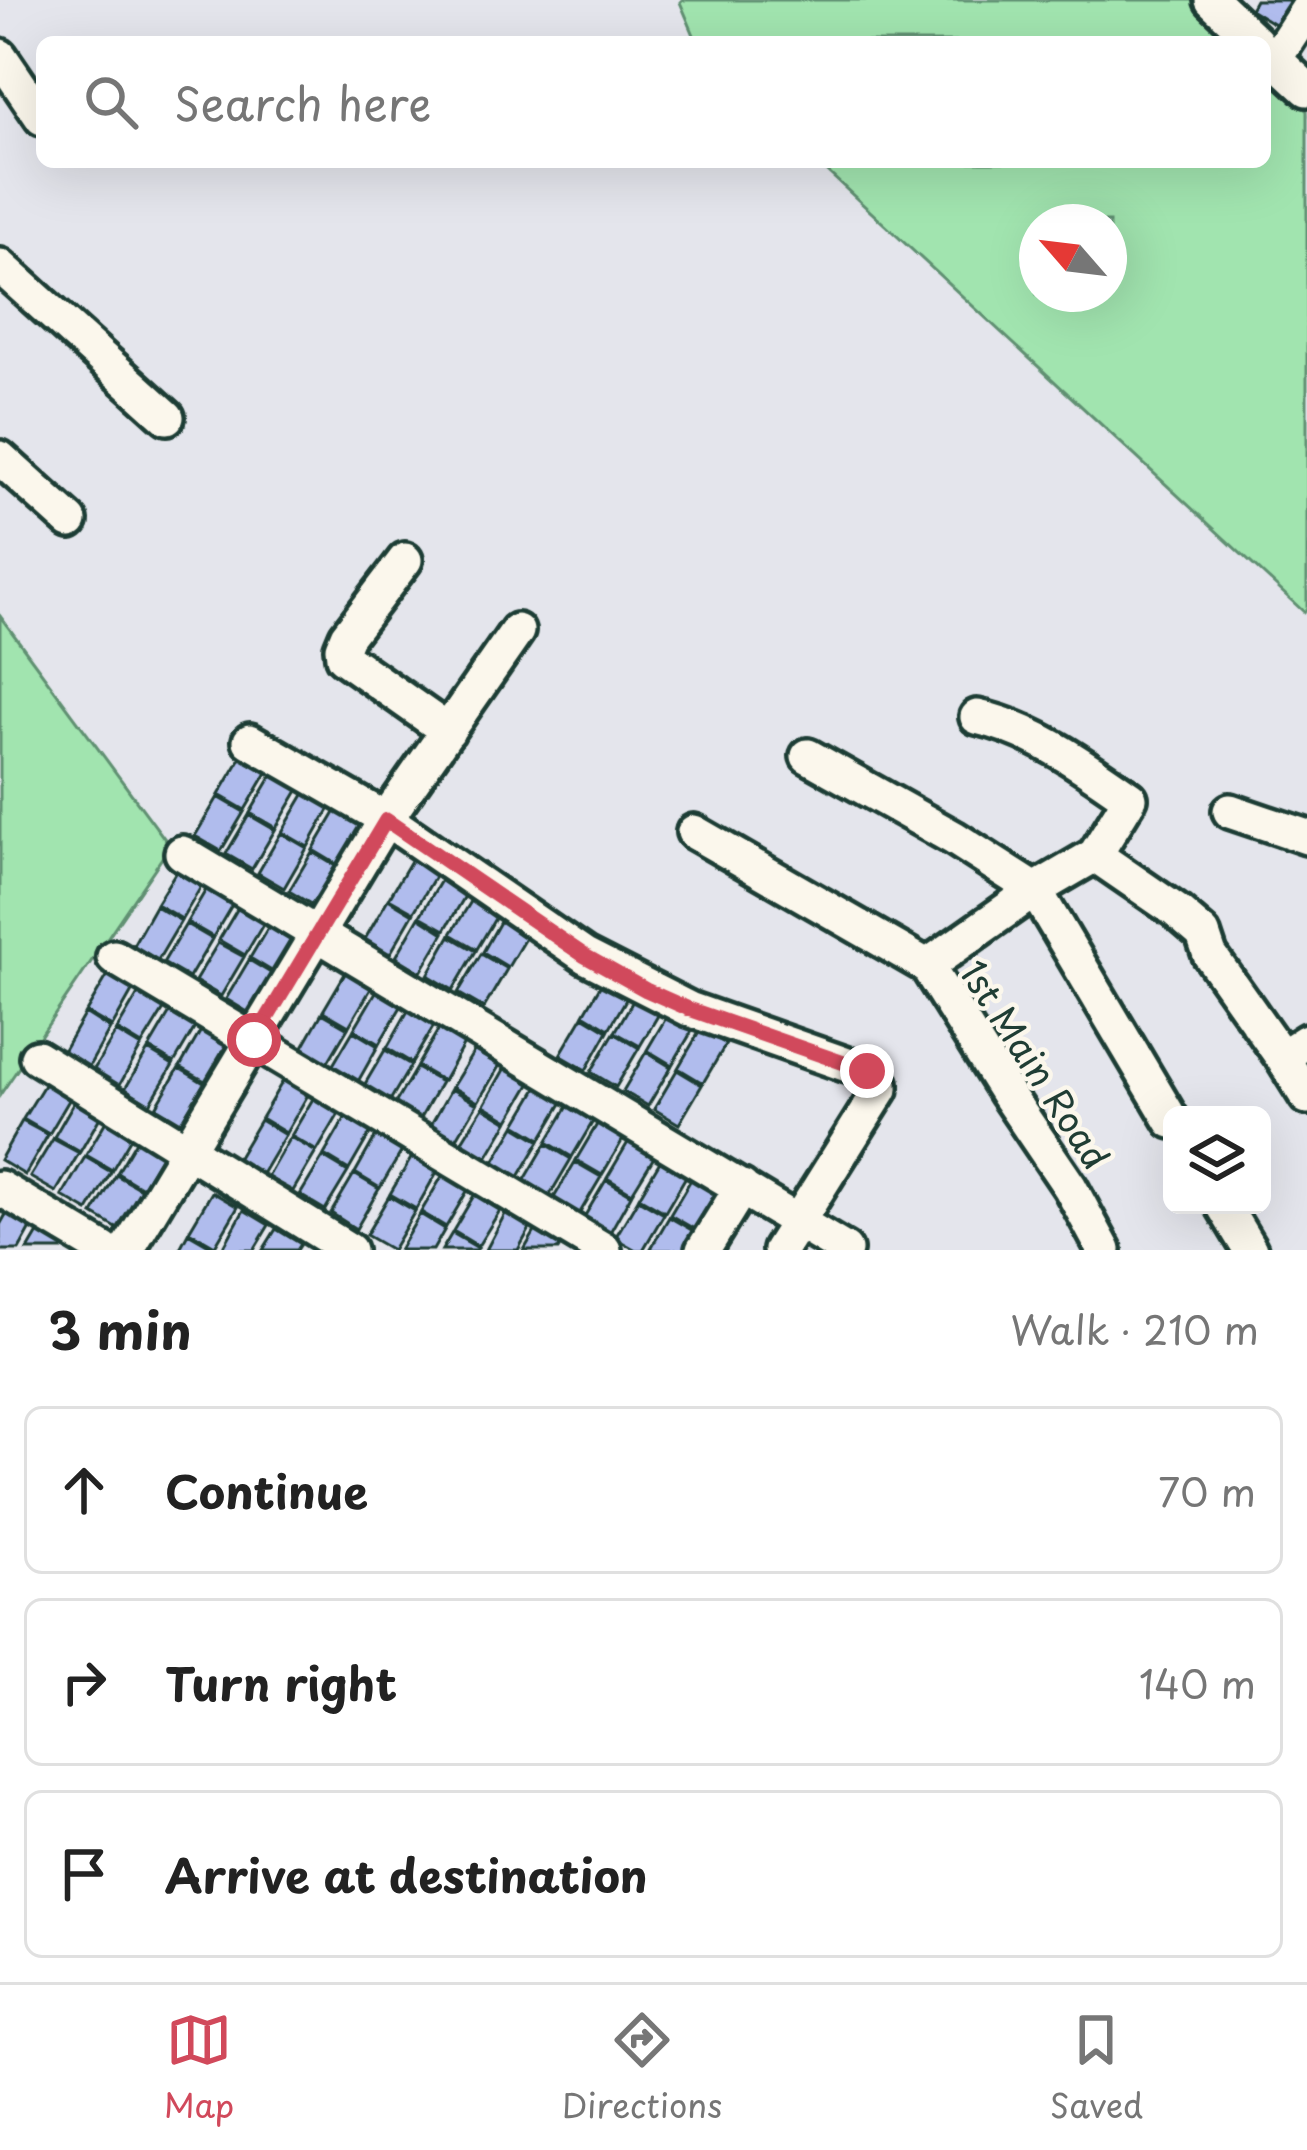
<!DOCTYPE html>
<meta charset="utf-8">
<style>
:root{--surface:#fff;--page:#f6f6f6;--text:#222;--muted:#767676;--line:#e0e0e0;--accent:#d1495b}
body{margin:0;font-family:"Playpen Sans",sans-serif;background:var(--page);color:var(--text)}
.controls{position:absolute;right:36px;bottom:36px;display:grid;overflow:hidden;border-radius:18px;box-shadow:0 12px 48px #0002}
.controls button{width:108px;height:108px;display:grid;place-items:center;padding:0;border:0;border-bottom:3px solid var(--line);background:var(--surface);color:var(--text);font:60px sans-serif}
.compass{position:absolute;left:1019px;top:204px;width:108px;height:108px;border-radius:50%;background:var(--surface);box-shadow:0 12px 48px #0002;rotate:298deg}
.stop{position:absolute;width:36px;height:36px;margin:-27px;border:9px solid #d1495b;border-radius:50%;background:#fff}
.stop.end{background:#d1495b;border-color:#fff;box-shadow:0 3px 12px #0008}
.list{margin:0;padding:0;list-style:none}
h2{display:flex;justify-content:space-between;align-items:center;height:156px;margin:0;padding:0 48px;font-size:51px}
h2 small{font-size:39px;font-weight:400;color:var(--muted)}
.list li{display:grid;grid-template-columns:78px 1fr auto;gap:36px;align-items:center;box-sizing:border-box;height:168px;margin:0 24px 24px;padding:0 24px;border:3px solid var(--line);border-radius:18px}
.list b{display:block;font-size:45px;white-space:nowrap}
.list em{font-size:39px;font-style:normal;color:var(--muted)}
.icon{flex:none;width:66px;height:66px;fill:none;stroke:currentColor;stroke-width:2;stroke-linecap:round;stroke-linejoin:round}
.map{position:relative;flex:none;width:1307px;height:1250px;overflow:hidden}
.search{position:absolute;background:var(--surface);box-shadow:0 12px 48px #0002;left:36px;right:36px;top:36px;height:132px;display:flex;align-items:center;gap:30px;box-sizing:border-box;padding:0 42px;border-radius:18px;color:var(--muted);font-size:45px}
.sheet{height:732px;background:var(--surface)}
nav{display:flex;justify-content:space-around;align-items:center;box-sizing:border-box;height:168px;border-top:3px solid var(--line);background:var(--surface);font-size:33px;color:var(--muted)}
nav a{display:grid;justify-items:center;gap:6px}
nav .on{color:var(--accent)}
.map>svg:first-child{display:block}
.green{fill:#a1e4af;stroke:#609072;stroke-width:3;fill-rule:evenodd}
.building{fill:#b0bced;stroke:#1f3d34;stroke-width:3}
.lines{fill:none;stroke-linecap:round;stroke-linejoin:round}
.minor-casing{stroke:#1f3d34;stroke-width:42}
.minor{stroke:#fbf7ec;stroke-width:33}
.route{stroke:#d1495b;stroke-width:15}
.labels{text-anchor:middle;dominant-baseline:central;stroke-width:9;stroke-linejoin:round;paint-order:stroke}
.street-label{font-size:36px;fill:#1f3d34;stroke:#fbf7ec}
</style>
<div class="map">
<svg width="1307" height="1250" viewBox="0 0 1307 1250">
<rect width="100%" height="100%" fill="#e4e5ec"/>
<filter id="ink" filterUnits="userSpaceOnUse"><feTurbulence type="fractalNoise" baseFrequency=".00833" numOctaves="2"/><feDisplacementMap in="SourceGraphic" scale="24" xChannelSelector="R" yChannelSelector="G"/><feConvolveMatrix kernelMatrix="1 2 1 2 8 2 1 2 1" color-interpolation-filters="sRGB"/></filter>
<g filter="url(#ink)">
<path class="green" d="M682 0H1199L1240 42H697L680 2Z
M1265 68 1307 111V609L1304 612 817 162H1265ZM1037 222H1109V294H1037Z
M0 616 170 846 0 1095Z"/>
<path class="building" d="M1255 0H1295L1279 27 1250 9Z
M242 756 268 771 245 810 219 795Z
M273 774 299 789 276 828 250 813Z
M305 793 330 808 308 847 282 832Z
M218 797 244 812 221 851 195 836Z
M336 811 361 825 338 865 313 850Z
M249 815 275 830 252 869 226 854Z
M281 833 307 848 284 888 258 873Z
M312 852 337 867 314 906 289 891Z
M412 859 437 873 414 912 389 898Z
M180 865 205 880 182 919 156 904Z
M443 877 468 891 445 930 420 916Z
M210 883 236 898 213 937 187 922Z
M475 895 500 910 477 949 451 934Z
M388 899 413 914 390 954 365 939Z
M242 901 268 916 245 955 219 940Z
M155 906 181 921 158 960 133 945Z
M505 913 531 928 508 967 483 952Z
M419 917 444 933 421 972 396 957Z
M273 919 298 934 275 973 250 958Z
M186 924 212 939 189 978 163 963Z
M450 936 476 951 453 990 428 975Z
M218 943 244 957 221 996 195 981Z
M481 954 507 969 484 1008 458 993Z
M249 960 274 975 251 1014 226 999Z
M346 972 372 987 349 1026 323 1011Z
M109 973 134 988 112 1027 86 1012Z
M607 974 632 989 609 1029 584 1014Z
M377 990 402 1005 379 1044 354 1029Z
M140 991 166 1006 142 1045 117 1030Z
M638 992 663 1007 640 1046 615 1032Z
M172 1009 197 1024 174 1063 149 1048Z
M409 1009 435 1024 412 1063 387 1048Z
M670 1011 695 1026 672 1065 647 1050Z
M85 1013 110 1029 88 1068 62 1053Z
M322 1013 348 1028 325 1067 300 1052Z
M583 1016 608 1031 586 1070 560 1055Z
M203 1027 228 1042 205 1081 180 1067Z
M440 1027 465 1042 443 1081 417 1066Z
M701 1029 726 1044 703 1083 678 1068Z
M353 1031 378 1046 356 1085 330 1070Z
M116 1032 141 1047 119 1086 93 1071Z
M614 1033 639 1048 616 1087 591 1072Z
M476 1048 501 1063 478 1102 452 1087Z
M148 1050 173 1065 150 1104 125 1089Z
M385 1050 411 1065 388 1104 362 1089Z
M646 1052 671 1067 648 1106 623 1091Z
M506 1066 532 1081 509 1120 484 1105Z
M179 1068 204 1083 181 1122 156 1107Z
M416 1068 441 1082 419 1121 393 1107Z
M677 1070 702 1085 679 1124 654 1109Z
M284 1079 309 1093 286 1133 261 1118Z
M47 1080 72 1095 49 1134 23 1119Z
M539 1085 564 1100 541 1139 516 1124Z
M451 1089 477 1104 454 1143 429 1128Z
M77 1097 103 1112 80 1152 54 1137Z
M314 1097 340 1112 317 1151 291 1136Z
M570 1103 595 1118 572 1157 547 1142Z
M483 1107 508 1122 485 1161 459 1146Z
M347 1115 372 1130 349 1170 324 1155Z
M109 1116 135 1131 112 1170 86 1155Z
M260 1120 285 1135 262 1174 237 1159Z
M22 1121 48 1135 25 1175 0 1160Z
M599 1121 625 1136 602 1175 576 1160Z
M515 1126 540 1141 517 1180 492 1165Z
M140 1134 165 1149 142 1188 117 1173Z
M377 1134 403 1149 380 1188 355 1173Z
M290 1137 316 1152 293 1191 267 1177Z
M53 1139 79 1153 56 1192 30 1177Z
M630 1139 656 1154 632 1193 607 1178Z
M546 1144 571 1159 548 1198 523 1183Z
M413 1155 438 1170 416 1209 390 1194Z
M85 1157 111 1172 88 1211 62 1196Z
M323 1157 348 1172 325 1210 300 1195Z
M662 1158 688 1173 665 1212 639 1197Z
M575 1162 601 1177 578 1216 552 1201Z
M444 1173 469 1188 446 1227 421 1212Z
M354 1174 379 1189 356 1229 331 1213Z
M116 1175 142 1190 118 1229 93 1214Z
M693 1176 718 1191 696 1230 670 1215Z
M606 1180 631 1195 609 1234 583 1219Z
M212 1192 238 1207 215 1246 189 1231Z
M476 1192 502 1207 478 1246 453 1231Z
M389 1196 415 1211 392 1250 366 1235Z
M638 1199 664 1214 643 1250H636L615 1238Z
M9 1209 34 1223 19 1250H0V1225Z
M244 1210 269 1225 254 1250H222Z
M507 1210 532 1225 518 1250H486Z
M420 1214 445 1229 433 1250H399Z
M669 1217 695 1232 684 1250H650Z
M41 1228 67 1242 62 1250H28Z
M537 1228 562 1243 558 1250H524Z
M276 1229 301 1244 297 1250H263Z
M188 1233 214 1248 213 1250H179Z
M452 1233 478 1248 476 1250H442Z"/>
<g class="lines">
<defs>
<path id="minor" d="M1212 0 1256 42
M1265 50 1307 89
M0 56 42 118
M1275 59 1307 10
M0 266 167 417
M0 458 70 521
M405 560 347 636 342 648 343 657 448 731
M977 717C1033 729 1083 765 1130 798L1095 855
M250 741 386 819 585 956 689 1009 873 1074 881 1083V1089L780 1250
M808 756 954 838 1035 890 1172 1121
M1230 811 1307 837
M694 832 927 966 1007 1094 1070 1187 1104 1250
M182 853 845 1250
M114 957 604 1250
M927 966 1035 890 1095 855 1175 910 1203 934 1210 955 1282 1057
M1307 1041 1282 1057 1307 1097
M37 1057 349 1250
M0 1188 104 1250
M1223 1205 1250 1250
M127 1250 386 819 517 631
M703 1250 742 1187"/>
</defs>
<use href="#minor" class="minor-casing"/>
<use href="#minor" class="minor"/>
</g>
</g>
<g class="lines" filter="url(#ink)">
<path class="route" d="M254 1040 386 820 585 956 646 990 689 1009 867 1071"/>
</g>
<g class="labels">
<g class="street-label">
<text transform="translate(1036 1064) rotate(57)">1st Main Road</text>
</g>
</g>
</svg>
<div class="controls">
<button><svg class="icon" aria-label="layers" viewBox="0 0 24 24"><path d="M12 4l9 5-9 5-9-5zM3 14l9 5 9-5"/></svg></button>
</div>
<svg class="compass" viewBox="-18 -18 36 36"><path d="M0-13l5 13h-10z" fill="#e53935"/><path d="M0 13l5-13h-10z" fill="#767676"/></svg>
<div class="stop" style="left:254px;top:1040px"></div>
<div class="stop end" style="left:867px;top:1071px"></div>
<div class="search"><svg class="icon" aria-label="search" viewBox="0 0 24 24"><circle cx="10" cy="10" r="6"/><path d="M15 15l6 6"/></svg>Search here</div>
</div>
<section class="sheet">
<h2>3 min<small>Walk · 210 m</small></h2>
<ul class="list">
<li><svg class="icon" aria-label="ahead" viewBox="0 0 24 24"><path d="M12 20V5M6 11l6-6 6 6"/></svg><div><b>Continue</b></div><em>70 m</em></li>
<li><svg class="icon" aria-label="right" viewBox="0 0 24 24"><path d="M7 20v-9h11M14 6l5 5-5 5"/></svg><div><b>Turn right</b></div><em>140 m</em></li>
<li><svg class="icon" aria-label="arrive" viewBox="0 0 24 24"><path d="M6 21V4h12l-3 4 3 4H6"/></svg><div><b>Arrive at destination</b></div></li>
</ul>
</section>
<nav>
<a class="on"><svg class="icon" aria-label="map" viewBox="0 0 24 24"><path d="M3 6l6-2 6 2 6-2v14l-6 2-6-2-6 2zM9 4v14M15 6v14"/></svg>Map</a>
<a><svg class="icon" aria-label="directions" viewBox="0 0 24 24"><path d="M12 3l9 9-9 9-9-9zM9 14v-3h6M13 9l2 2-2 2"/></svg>Directions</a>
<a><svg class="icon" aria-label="saved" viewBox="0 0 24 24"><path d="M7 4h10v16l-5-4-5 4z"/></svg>Saved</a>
</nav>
